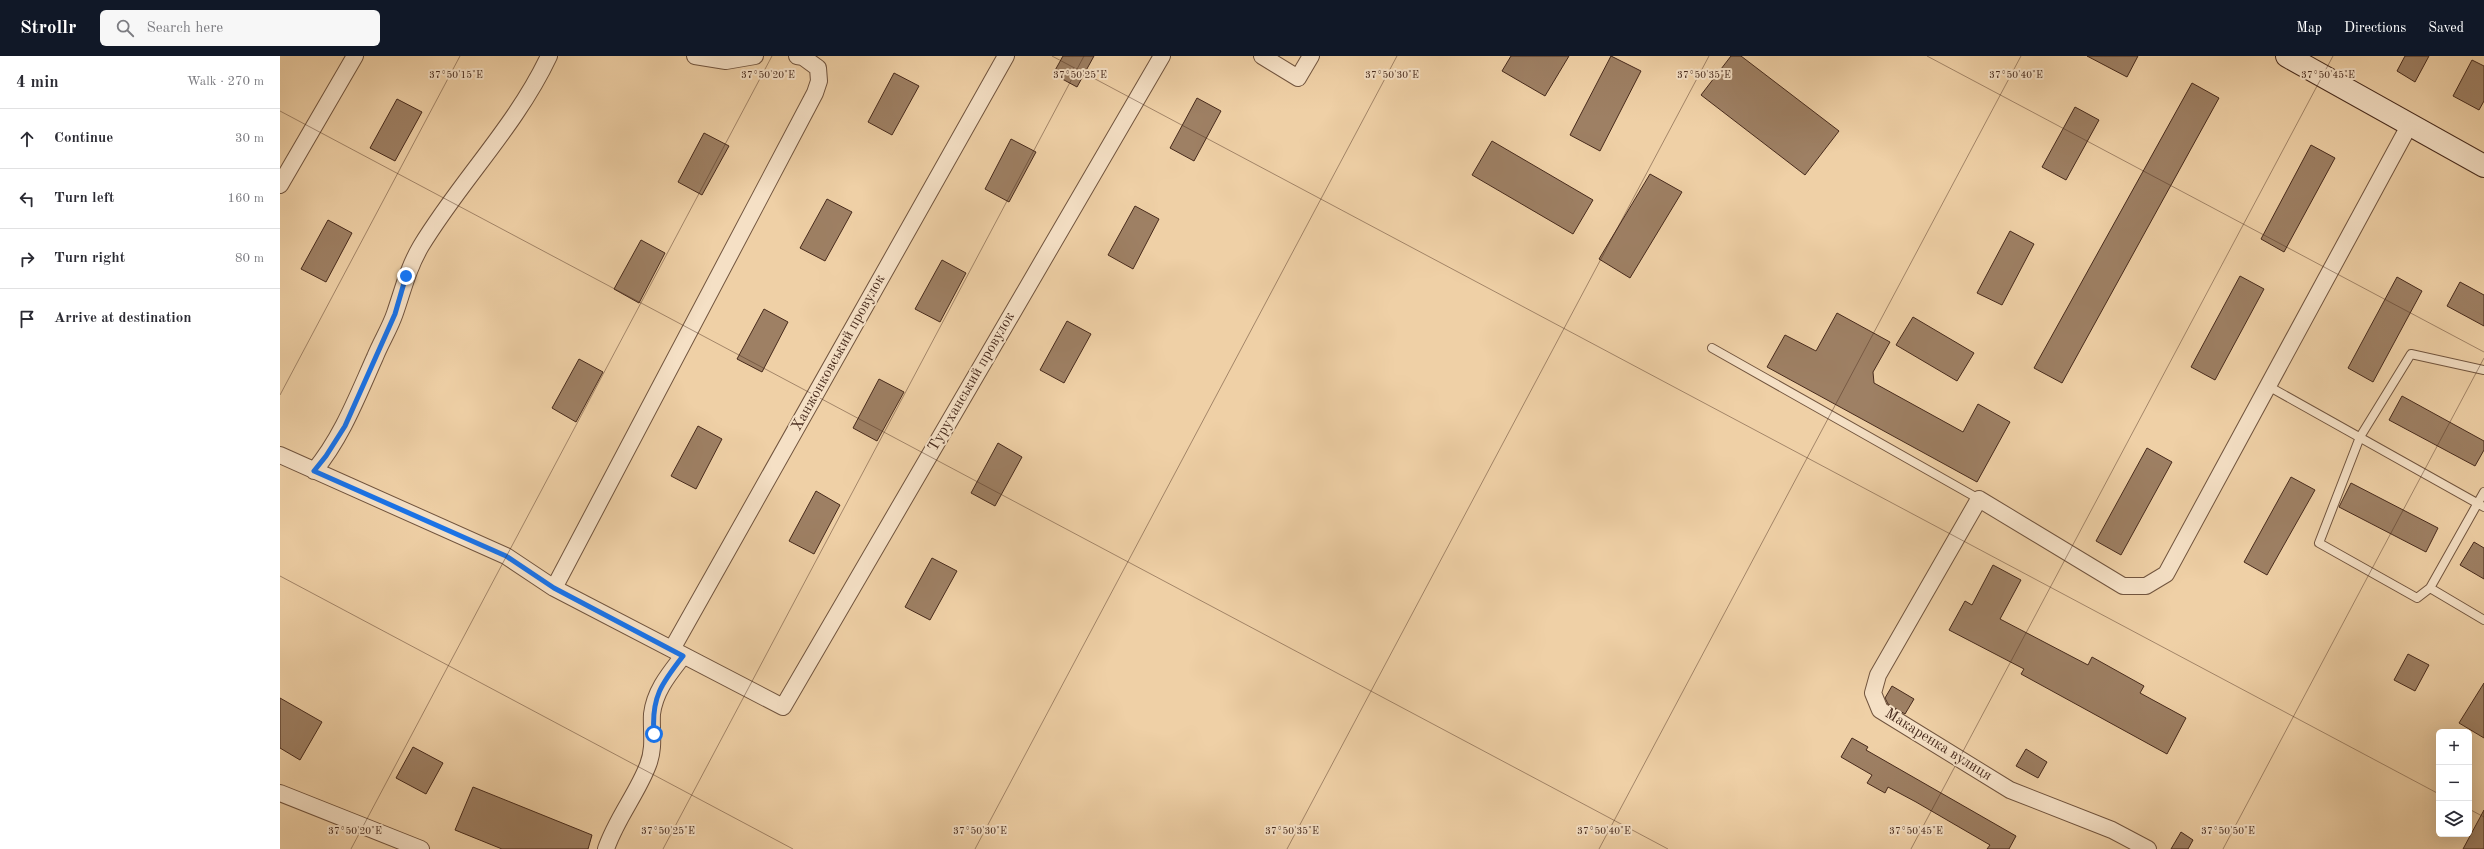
<!DOCTYPE html>
<meta charset="utf-8">
<style>
:root{--surface:#fff;--page:#f7f7f7;--text:#2b2b33;--muted:#7c7c81;--line:#e1e1e2;--accent:#111827}
body{margin:0;font-family:"Old Standard TT",serif;background:var(--page);color:var(--text)}
.controls{position:absolute;right:12px;bottom:12px;display:grid;overflow:hidden;border-radius:6px;box-shadow:0 4px 16px #0002}
.controls button{width:36px;height:36px;display:grid;place-items:center;padding:0;border:0;border-bottom:1px solid var(--line);background:var(--surface);color:var(--text);font:20px sans-serif}
.stop{position:absolute;width:12px;height:12px;margin:-9px;border:3px solid #1a73e8;border-radius:50%;background:#fff}
.stop.end{background:#1a73e8;border-color:#fff;box-shadow:0 1px 4px #0008}
.list{margin:0;padding:0;list-style:none}
h2{display:flex;justify-content:space-between;align-items:center;height:52px;margin:0;padding:0 16px;font-size:17px}
h2 small{font-size:13px;font-weight:400;color:var(--muted)}
.list li{display:grid;grid-template-columns:26px 1fr auto;gap:12px;align-items:center;box-sizing:border-box;height:60px;padding:0 16px;border-top:1px solid var(--line)}
.list b{display:block;font-size:15px;white-space:nowrap}
.list em{font-size:13px;font-style:normal;color:var(--muted)}
.icon{flex:none;width:22px;height:22px;fill:none;stroke:currentColor;stroke-width:2;stroke-linecap:round;stroke-linejoin:round}
.map{position:relative;flex:none;width:2204px;height:793px;overflow:hidden}
header{display:flex;align-items:center;gap:24px;box-sizing:border-box;height:56px;padding:0 20px;background:var(--accent);color:#fff}
header strong{font-size:19px}
nav{display:flex;gap:22px;margin-inline-start:auto;font-size:14px}
.search{width:280px;height:36px;background:var(--page);display:flex;align-items:center;gap:10px;box-sizing:border-box;padding:0 14px;border-radius:6px;color:var(--muted);font-size:15px}
main{display:flex}
aside{flex:1;background:var(--surface)}
.map>svg:first-child{display:block}
.building{fill:#9e8064;stroke:#472a1c}
.lines{fill:none;stroke-linecap:round;stroke-linejoin:round}
.lane-casing{stroke:#71543e;stroke-width:10}
.street-casing{stroke:#71543e;stroke-width:18}
.secondary-casing{stroke:#472a1c;stroke-width:24}
.lane{stroke:#f5e0c5;stroke-width:8}
.street{stroke:#f5e0c5;stroke-width:16}
.secondary{stroke:#f5e0c5;stroke-width:22}
.route{stroke:#1a73e8;stroke-width:5}
.ticks{fill:none;stroke:#472a1c;stroke-width:1;stroke-opacity:0.45}
.labels{text-anchor:middle;dominant-baseline:central;stroke-width:4;stroke-linejoin:round;paint-order:stroke}
.street-label{font-size:15px;fill:#472a1c;stroke:#f5e0c5}
.ticks-label{font-size:10px;text-anchor:middle;fill:#472a1c;stroke:#f5e0c5;stroke-width:4;stroke-linejoin:round;paint-order:stroke}
</style>
<header>
<strong>Strollr</strong>
<div class="search"><svg class="icon" aria-label="search" viewBox="0 0 24 24"><circle cx="10" cy="10" r="6"/><path d="M15 15l6 6"/></svg>Search here</div>
<nav><a>Map</a><a>Directions</a><a>Saved</a></nav>
</header>
<main>
<aside>
<h2>4 min<small>Walk · 270 m</small></h2>
<ul class="list">
<li><svg class="icon" aria-label="ahead" viewBox="0 0 24 24"><path d="M12 20V5M6 11l6-6 6 6"/></svg><div><b>Continue</b></div><em>30 m</em></li>
<li><svg class="icon" aria-label="left" viewBox="0 0 24 24"><path d="M17 20v-9H6M10 6l-5 5 5 5"/></svg><div><b>Turn left</b></div><em>160 m</em></li>
<li><svg class="icon" aria-label="right" viewBox="0 0 24 24"><path d="M7 20v-9h11M14 6l5 5-5 5"/></svg><div><b>Turn right</b></div><em>80 m</em></li>
<li><svg class="icon" aria-label="arrive" viewBox="0 0 24 24"><path d="M6 21V4h12l-3 4 3 4H6"/></svg><div><b>Arrive at destination</b></div></li>
</ul>
</aside>
<div class="map">
<svg width="2204" height="793" viewBox="0 0 2204 793">
<rect width="100%" height="100%" fill="#efd0a6"/>
<filter id="stains"><feTurbulence type="fractalNoise" baseFrequency=".005" numOctaves="4"/><feColorMatrix values="0 0 0 0 .2 0 0 0 0 .09 0 0 0 0 .02 0 0 0 .5 -.17"/></filter>
<radialGradient id="worn" r=".72"><stop offset=".6" stop-color="#630" stop-opacity="0"/><stop offset="1" stop-color="#630" stop-opacity=".3"/></radialGradient>
<path class="building" d="M783 0H814L797 31 773 18Z
M1231 0H1289L1265 40 1222 15Z
M1331 0 1361 15 1320 95 1290 79Z
M1451 0H1461L1559 75 1525 119 1421 39Z
M1807 0H1858L1847 21Z
M2125 0H2149L2135 26 2117 15Z
M2192 4 2204 10V45L2199 54 2173 40Z
M614 17 639 30 612 79 588 66Z
M1912 27 1939 42 1782 327 1754 312Z
M917 42 941 55 914 105 890 92Z
M117 43 142 56 115 105 90 92Z
M1795 51 1819 64 1786 124 1762 111Z
M424 77 449 90 422 139 398 126Z
M731 83 756 96 729 146 705 133Z
M1212 85 1313 144 1293 178 1192 119Z
M2031 89 2055 102 2004 196 1981 183Z
M1370 118 1402 136 1350 222 1319 203Z
M547 143 572 156 545 205 520 192Z
M855 150 879 163 853 213 828 199Z
M48 164 72 177 46 226 21 213Z
M1730 175 1754 188 1722 249 1697 237Z
M361 184 385 197 359 247 334 233Z
M662 204 686 217 660 266 635 253Z
M1960 220 1984 233 1935 324 1911 311Z
M2117 221 2142 235 2093 326 2068 312Z
M2180 226 2204 239V270L2167 250Z
M484 253 508 266 482 316 457 303Z
M1557 257 1610 286 1593 316 1594 327 1683 376 1698 348 1730 366 1697 426 1487 311 1505 279 1536 295Z
M1633 261 1694 297 1677 325 1616 289Z
M787 265 811 278 784 327 760 314Z
M299 303 323 316 296 366 272 352Z
M599 323 624 336 597 385 573 372Z
M2122 340 2204 385V394L2195 410 2109 364Z
M418 370 442 383 416 433 391 420Z
M718 387 742 401 715 450 691 437Z
M1867 392 1892 406 1841 499 1816 485Z
M2011 421 2035 434 1987 519 1964 506Z
M2071 427 2158 472 2146 496 2059 451Z
M536 435 560 449 534 498 509 485Z
M2194 486 2204 492V523L2180 509Z
M652 502 677 515 650 564 625 551Z
M1713 509 1741 524 1720 563 1808 609 1812 601 1864 630 1860 637 1906 662 1887 698 1741 618 1744 613 1669 574 1685 545 1692 549Z
M2128 598 2149 609 2135 635 2114 624Z
M2204 627V682L2179 667Z
M1612 630 1634 643 1625 658 1608 648 1605 642Z
M0 642 42 666 20 704 0 692Z
M1572 682 1588 691 1586 694 1736 780 1729 793H1707L1710 789 1636 746 1608 731 1605 737 1587 727 1592 719 1561 701Z
M133 691 163 707 146 738 116 722Z
M1746 693 1767 706 1758 722 1736 710Z
M193 731 312 779 308 793H222L175 774Z
M2204 754V793H2183Z
M1901 776 1913 784 1908 793H1891Z"/>
<g class="lines">
<defs>
<path id="lane" d="M1432 292 1699 443
M2204 314 2131 298 2080 381 2039 487 2137 542 2150 532 2204 564
M1988 330 2204 451
M2150 532 2204 436"/>
<path id="street" d="M415 0 446 5 475 0
M982 0 1018 22 1031 0
M0 129 75 0
M0 399 226 500 274 532 503 651 882 0
M34 415C62 381 77 341 95 301 101 286 110 272 115 257 123 234 128 212 141 190 181 124 236 70 269 0
M274 532 535 37 539 25 538 12 523 1 517 0
M392 593 726 0
M0 737 141 793
M326 793C336 763 357 738 368 709 375 691 371 675 372 658 375 634 390 617 403 600
M1868 793 1832 774 1730 734 1600 654 1593 637 1598 619 1699 443 1843 530H1866L1886 518 2130 68"/>
<path id="secondary" d="M2007 0 2204 110"/>
</defs>
<use href="#lane" class="lane-casing"/>
<use href="#street" class="street-casing"/>
<use href="#secondary" class="secondary-casing"/>
<use href="#lane" class="lane"/>
<use href="#street" class="street"/>
<use href="#secondary" class="secondary"/>
</g>
<g class="lines">
<path class="route" d="M126 220 115 258 65 370 46 400 34 415 226 500 274 532 403 600C382 627 371 641 374 678"/>
</g>
<path class="ticks" d="M772 0 2159 738M1647 0 2204 296M0 55 1388 793M0 339 180 0M0 520 513 793M2189 753 2204 761M71 793 492 0M383 793 804 0M695 793 1117 0M1007 793 1429 0M1319 793 1741 0M1631 793 2053 0M1943 793 2204 302"/>
<g class="labels">
<g class="street-label">
<text transform="translate(559 297) rotate(-61)">Ханжонковський провулок</text>
<text transform="translate(692 326) rotate(-60)">Туруханський провулок</text>
<text transform="translate(1658 689) rotate(32)">Макаренка вулиця</text>
</g>
</g>
<g class="ticks-label">
<text x="176" y="22">37°50'15"E</text>
<text x="488" y="22">37°50'20"E</text>
<text x="800" y="22">37°50'25"E</text>
<text x="1112" y="22">37°50'30"E</text>
<text x="1424" y="22">37°50'35"E</text>
<text x="1736" y="22">37°50'40"E</text>
<text x="2048" y="22">37°50'45"E</text>
<text x="75" y="778">37°50'20"E</text>
<text x="388" y="778">37°50'25"E</text>
<text x="700" y="778">37°50'30"E</text>
<text x="1012" y="778">37°50'35"E</text>
<text x="1324" y="778">37°50'40"E</text>
<text x="1636" y="778">37°50'45"E</text>
<text x="1948" y="778">37°50'50"E</text>
</g>
<rect width="100%" height="100%" filter="url(#stains)"/>
<rect width="100%" height="100%" fill="url(#worn)"/>
</svg>
<div class="controls">
<button>+</button>
<button>−</button>
<button><svg class="icon" aria-label="layers" viewBox="0 0 24 24"><path d="M12 4l9 5-9 5-9-5zM3 14l9 5 9-5"/></svg></button>
</div>
<div class="stop" style="left:374px;top:678px"></div>
<div class="stop end" style="left:126px;top:220px"></div>
</div>
</main>
